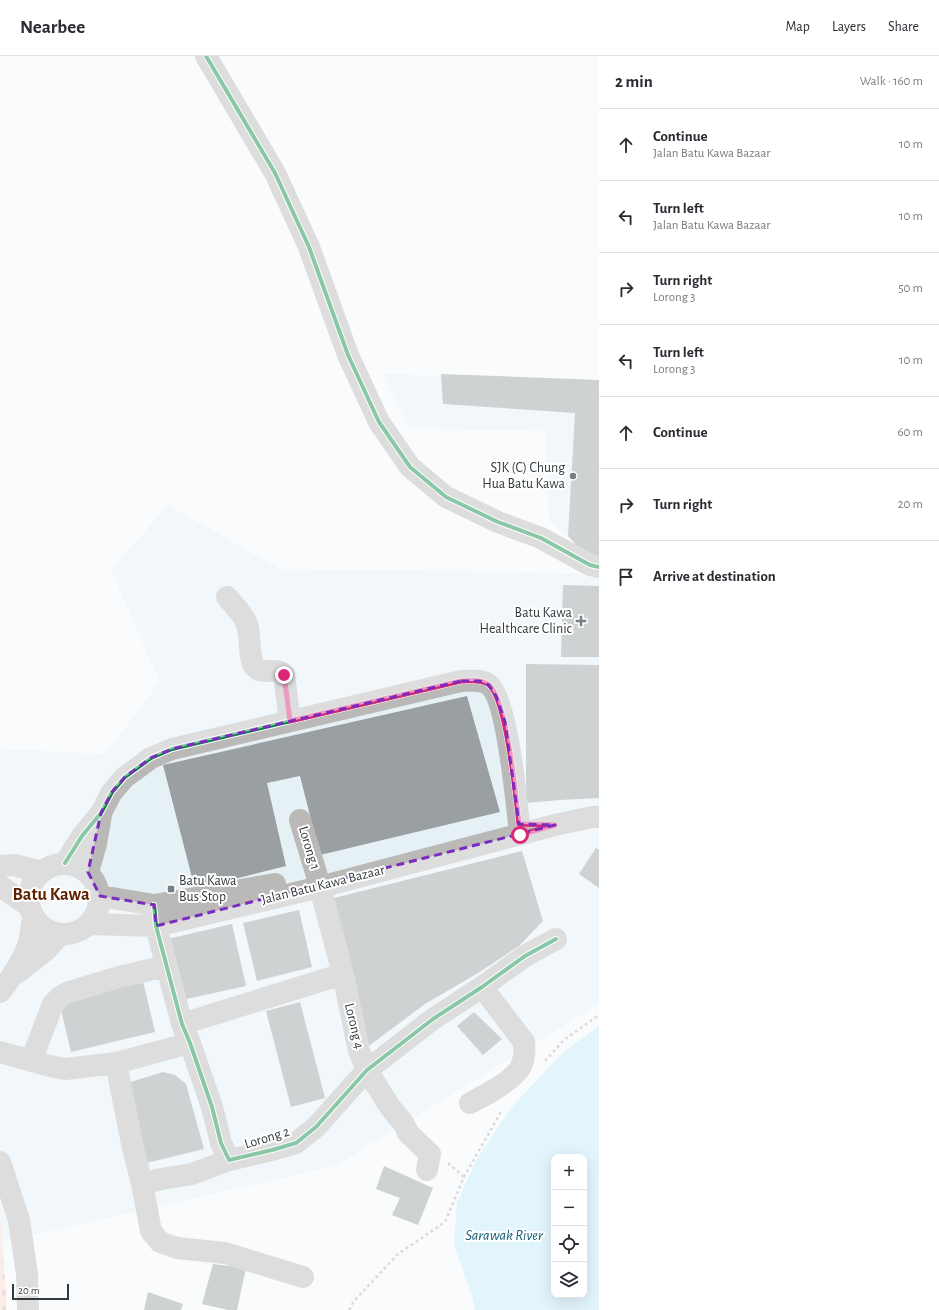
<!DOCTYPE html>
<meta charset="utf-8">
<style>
:root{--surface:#fff;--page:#f7f7f7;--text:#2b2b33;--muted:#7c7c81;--line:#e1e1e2}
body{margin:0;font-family:"Alegreya Sans",sans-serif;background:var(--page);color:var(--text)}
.controls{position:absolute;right:12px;bottom:12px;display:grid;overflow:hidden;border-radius:8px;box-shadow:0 4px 16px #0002}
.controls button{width:36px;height:36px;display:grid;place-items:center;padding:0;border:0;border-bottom:1px solid var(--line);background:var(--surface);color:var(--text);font:20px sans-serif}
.scale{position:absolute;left:12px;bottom:10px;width:57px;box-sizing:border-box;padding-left:4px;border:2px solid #323a3e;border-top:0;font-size:11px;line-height:14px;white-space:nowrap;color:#323a3e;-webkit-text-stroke:3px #fff;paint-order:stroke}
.stop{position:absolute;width:12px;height:12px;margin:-9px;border:3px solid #db2777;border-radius:50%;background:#fff}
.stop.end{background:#db2777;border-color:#fff;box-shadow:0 1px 4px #0008}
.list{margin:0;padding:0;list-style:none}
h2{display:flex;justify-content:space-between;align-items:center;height:52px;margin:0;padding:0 16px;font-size:17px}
h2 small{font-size:13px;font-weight:400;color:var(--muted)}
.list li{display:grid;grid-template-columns:26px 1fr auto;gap:12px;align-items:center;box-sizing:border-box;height:72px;padding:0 16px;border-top:1px solid var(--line)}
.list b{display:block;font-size:15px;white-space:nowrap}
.list p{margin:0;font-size:13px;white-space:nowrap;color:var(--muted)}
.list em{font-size:13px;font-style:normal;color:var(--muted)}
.icon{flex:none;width:22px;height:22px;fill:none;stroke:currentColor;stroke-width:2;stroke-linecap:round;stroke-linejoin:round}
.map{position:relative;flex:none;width:599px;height:1254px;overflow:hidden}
header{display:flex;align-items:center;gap:24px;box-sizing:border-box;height:56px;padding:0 20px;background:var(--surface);border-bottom:1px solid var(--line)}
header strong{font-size:19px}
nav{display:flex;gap:22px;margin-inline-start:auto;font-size:14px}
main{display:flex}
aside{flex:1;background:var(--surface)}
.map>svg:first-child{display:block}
.built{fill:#e6f1f6}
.cemetery{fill:url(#cemetery-stones)}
.water{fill:#c6ecfa;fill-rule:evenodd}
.building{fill:#9a9fa1}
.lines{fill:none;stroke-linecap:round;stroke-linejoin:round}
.path{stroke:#b6b4b5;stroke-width:2.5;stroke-dasharray:3 3;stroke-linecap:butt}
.minor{stroke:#bab9b8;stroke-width:22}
.cycleway-casing{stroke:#fff;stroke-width:6}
.cycleway{stroke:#00873e;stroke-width:4}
.route{stroke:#db2777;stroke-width:5}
.marked{fill:none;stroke:#7b2cbf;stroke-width:3;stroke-dasharray:8 5;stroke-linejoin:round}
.poi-dot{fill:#787e81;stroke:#fff;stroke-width:1.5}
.labels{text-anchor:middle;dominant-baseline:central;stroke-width:4;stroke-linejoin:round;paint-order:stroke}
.poi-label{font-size:14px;fill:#323a3e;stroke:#fff;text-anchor:end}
.street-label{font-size:14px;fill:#323a3e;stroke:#fff}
.water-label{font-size:15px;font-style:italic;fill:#156178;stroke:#fff}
.district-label{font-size:18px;font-weight:bold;fill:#5e1f01;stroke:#fff}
</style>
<header>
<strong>Nearbee</strong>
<nav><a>Map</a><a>Layers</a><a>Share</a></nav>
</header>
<main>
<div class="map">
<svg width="599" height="1254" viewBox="0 0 599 1254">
<defs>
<pattern id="cemetery-stones" width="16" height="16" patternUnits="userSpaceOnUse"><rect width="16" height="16" fill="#fcdbcf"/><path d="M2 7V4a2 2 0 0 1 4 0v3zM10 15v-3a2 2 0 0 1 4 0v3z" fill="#d8bdb3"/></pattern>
</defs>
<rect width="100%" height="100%" fill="#f9fbfd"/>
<path class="built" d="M382 318 599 325 590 504 568 480 549 465 546 375 409 372Z
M168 449 280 513 528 516 599 519V948L335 1110 2 1186 0 1175V693L105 698 160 626 111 514Z"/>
<path class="cemetery" d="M0 1161 7 1249 6 1254H0Z"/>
<path class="water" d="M599 970V1254H475L472 1240 454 1189 457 1147 476 1104 511 1052 562 997ZM554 1101H584V1239H554Z"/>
<path class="building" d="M441 318 599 324V505L590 504 568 480 575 357 443 348Z
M563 529 599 530V601H561Z
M526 608 599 609V742L560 744 526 747Z
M467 640 500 756 320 799 300 720 267 727 286 810 195 833 163 709Z
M596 792 599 794V832L579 818Z
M522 795 543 865 519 890 478 917 425 948 362 995 330 843Z
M299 854 312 911 257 925 243 867Z
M232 868 246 930 177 945 163 884Z
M143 925 155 976 71 996 59 945Z
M300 946 325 1042 291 1051 266 955Z
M474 956 502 983 483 999 457 970Z
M163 1016 175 1019 186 1028 204 1093 142 1108 124 1028Z
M384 1110 433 1132 418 1169 392 1159 400 1142 376 1133Z
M213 1208 246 1212 237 1254H228L202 1248Z
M148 1236 183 1248 181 1254H144Z"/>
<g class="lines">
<path class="path" d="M545 1005 565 983 599 959
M448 1107 464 1121
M349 1254 354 1245 398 1198 445 1166 464 1121 502 1054"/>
<path class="minor" d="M206 0 275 117 309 191 348 299 379 366 410 411 446 441 498 466 541 482 590 509 599 511
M227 541C234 549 243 558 247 568 251 579 248 603 255 611 263 620 277 610 284 619L290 665
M300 764 317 820
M65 807 82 780 101 757 112 736 125 721 151 702 172 693 461 625C470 625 480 623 488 628 507 641 516 743 519 768
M29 843a35 35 0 1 1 70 0a35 35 0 1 1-70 0Z
M0 810 14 809 41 816
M88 816 96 788 101 759
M0 830 29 850
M320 831 343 918 359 995 367 1014 390 1051 404 1068 408 1077 430 1098 427 1114
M100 840 154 849 275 828
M154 849 156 870 182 968 190 987 212 1051 221 1087 229 1104 272 1094 296 1087 316 1071 367 1014 433 963 482 931 525 900 556 883
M89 868 156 870 320 831 555 769 592 761H599
M18 916 46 894 60 879
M0 936C12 921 25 903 30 883 31 876 32 868 33 861
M182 968 343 918
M0 996 50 1010 65 1013 116 1007 190 987
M31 1005 53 948 61 940 69 936 119 921 166 910
M116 1007 133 1092 142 1128
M470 1047C484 1040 515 1024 521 1010 525 1002 525 994 524 986L482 931
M229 1104 192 1118 161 1123 142 1128 151 1175 160 1186 177 1192 225 1197 303 1221
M0 1106 19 1164 27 1218 28 1254"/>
<defs>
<path id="cycleway" d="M206 0 275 117 309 191 348 299 379 366 410 411 446 441 498 466 541 482 590 509 599 511
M65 807 82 780 101 757 112 736 125 721 151 702 172 693 461 625C470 625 480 623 488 628 507 641 516 743 519 768
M154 849 156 870 182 968 190 987 212 1051 221 1087 229 1104 272 1094 296 1087 316 1071 367 1014 433 963 482 931 525 900 556 883"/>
</defs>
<use href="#cycleway" class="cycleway-casing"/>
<use href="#cycleway" class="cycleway"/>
</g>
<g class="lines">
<path class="route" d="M284 619 290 665 461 625C470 625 480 623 488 628 507 641 516 743 519 768L555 769 520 779"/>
</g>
<path d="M0 0H599V1254H0ZM461 625H480L489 629 496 640 505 666 519 768 555 769 156 870 154 849 100 840 88 816 101 757 112 736 125 721 151 702 172 693Z" fill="#f9fbfd" fill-opacity=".55" fill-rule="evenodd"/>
<path class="marked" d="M461 625H480L489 629 496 640 505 666 519 768 555 769 156 870 154 849 100 840 88 816 101 757 112 736 125 721 151 702 172 693Z"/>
<g class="poi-dot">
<circle cx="573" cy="420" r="4"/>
<path d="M579 559h4v4h4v4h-4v4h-4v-4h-4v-4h4z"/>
<rect x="167" y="829" width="8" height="8" rx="2"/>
</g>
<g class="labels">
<g class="poi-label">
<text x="565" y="412">SJK (C) Chung<tspan x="565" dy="16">Hua Batu Kawa</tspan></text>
<text x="572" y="557">Batu Kawa<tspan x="572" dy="16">Healthcare Clinic</tspan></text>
<text x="179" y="825" text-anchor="start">Batu Kawa<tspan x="179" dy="16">Bus Stop</tspan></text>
</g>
<g class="street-label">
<text transform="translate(309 792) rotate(73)">Lorong 1</text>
<text transform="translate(323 829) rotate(-14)">Jalan Batu Kawa Bazaar</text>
<text transform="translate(354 970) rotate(77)">Lorong 4</text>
<text transform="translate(267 1082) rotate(-17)">Lorong 2</text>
</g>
<g class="water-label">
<text x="504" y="1179">Sarawak River</text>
</g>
<g class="district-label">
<text x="51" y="839">Batu Kawa</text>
</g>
</g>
</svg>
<div class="controls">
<button>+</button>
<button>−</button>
<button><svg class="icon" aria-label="locate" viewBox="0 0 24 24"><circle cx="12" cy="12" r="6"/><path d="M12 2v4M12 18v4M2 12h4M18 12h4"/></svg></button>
<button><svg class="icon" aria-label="layers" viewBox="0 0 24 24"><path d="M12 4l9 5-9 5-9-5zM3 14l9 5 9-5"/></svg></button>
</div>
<div class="scale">20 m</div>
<div class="stop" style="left:520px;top:779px"></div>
<div class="stop end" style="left:284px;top:619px"></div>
</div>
<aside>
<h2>2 min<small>Walk · 160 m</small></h2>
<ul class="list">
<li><svg class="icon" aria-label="ahead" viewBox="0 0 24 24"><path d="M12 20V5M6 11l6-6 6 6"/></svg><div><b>Continue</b><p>Jalan Batu Kawa Bazaar</p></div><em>10 m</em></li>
<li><svg class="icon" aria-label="left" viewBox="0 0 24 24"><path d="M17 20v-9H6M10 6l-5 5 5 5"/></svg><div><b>Turn left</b><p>Jalan Batu Kawa Bazaar</p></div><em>10 m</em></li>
<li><svg class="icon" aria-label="right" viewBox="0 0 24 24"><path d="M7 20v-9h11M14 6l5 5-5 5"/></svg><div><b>Turn right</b><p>Lorong 3</p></div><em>50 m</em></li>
<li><svg class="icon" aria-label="left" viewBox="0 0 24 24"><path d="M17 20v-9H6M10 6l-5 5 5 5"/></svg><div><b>Turn left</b><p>Lorong 3</p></div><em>10 m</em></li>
<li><svg class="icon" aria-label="ahead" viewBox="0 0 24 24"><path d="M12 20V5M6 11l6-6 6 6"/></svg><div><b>Continue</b></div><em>60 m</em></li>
<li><svg class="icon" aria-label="right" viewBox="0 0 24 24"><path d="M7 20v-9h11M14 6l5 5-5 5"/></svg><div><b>Turn right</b></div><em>20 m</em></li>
<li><svg class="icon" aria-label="arrive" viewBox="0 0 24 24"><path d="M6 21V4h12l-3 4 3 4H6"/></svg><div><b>Arrive at destination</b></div></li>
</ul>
</aside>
</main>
